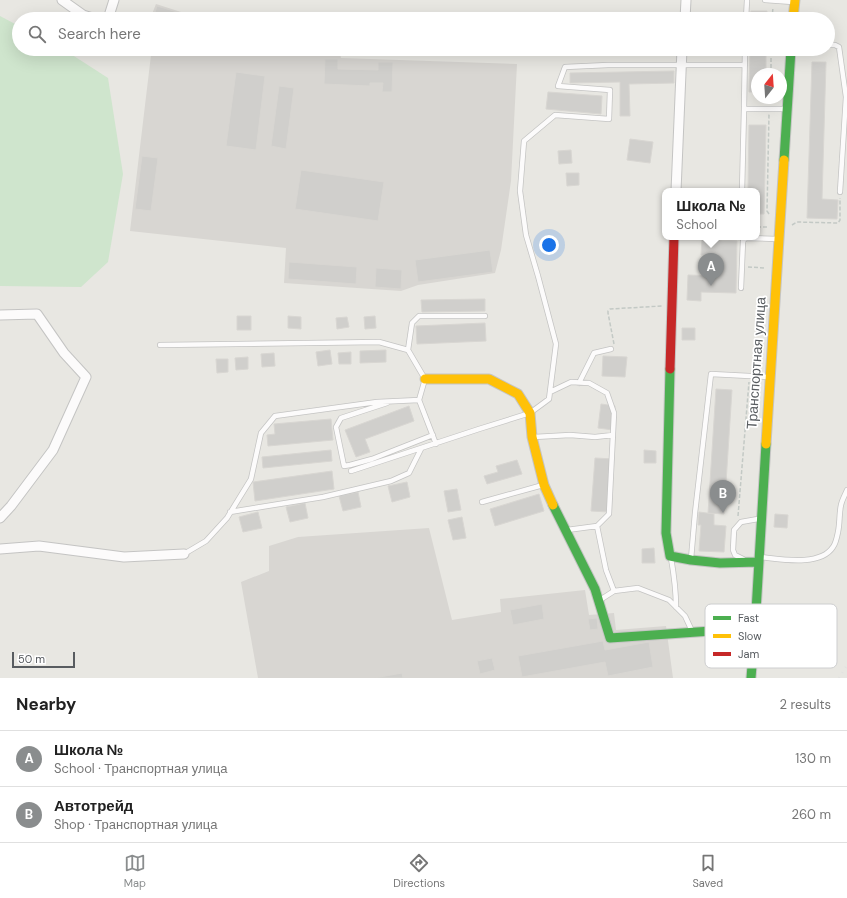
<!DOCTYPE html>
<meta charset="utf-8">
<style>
:root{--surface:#fff;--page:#f2f2f2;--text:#222;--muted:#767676;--line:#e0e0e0;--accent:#8a8d8e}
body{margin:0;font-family:"DM Sans",sans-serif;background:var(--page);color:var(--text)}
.compass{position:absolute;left:751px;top:68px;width:36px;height:36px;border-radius:50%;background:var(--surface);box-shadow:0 4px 16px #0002;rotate:17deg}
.scale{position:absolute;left:12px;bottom:10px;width:63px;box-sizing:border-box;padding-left:4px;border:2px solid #585c60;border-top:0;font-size:11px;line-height:14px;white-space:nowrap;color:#585c60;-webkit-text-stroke:3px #fff;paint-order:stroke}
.you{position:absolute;left:549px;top:245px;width:14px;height:14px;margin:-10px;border:3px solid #fff;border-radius:50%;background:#1a73e8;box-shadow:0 0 0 6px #1a73e833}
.badge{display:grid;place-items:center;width:26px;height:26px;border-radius:50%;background:var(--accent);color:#fff;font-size:13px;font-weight:700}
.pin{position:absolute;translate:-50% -33px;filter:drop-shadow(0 1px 2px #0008)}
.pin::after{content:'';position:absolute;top:21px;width:14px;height:12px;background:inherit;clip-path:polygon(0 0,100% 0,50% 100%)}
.popup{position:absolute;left:662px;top:188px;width:98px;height:52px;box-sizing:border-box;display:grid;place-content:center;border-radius:8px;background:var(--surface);filter:drop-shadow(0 1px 3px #0005);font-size:13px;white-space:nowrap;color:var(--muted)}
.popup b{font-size:15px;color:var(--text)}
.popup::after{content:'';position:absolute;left:50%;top:100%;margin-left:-8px;border:8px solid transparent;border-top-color:var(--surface)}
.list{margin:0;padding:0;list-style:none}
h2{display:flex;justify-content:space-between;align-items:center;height:52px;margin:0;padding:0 16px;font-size:17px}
h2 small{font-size:13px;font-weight:400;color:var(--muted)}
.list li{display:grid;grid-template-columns:26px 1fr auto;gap:12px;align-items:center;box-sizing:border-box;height:56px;padding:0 16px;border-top:1px solid var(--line)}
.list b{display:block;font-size:15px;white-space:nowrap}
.list p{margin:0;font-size:13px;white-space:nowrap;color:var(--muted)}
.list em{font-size:13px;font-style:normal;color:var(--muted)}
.icon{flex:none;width:22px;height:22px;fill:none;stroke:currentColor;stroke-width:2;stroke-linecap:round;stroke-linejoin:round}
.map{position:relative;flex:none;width:847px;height:678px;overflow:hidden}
.search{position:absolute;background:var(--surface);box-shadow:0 4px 16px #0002;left:12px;right:12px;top:12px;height:44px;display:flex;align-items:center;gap:10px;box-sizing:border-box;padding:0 14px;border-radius:22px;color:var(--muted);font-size:15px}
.sheet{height:164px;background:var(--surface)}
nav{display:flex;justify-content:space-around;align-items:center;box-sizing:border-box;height:56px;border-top:1px solid var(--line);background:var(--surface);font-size:11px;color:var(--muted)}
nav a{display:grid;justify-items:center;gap:2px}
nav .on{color:var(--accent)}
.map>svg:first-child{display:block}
.industrial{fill:#d8d6d2}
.green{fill:#cfe5cd}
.building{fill:#d0cfcc;stroke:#d8d6d2}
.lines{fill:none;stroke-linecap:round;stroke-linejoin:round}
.lane-casing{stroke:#c4c4c3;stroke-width:6}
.street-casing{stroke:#c4c4c3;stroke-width:11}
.fast-casing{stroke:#c5c5c4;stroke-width:11}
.slow-casing{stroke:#c5c5c4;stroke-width:11}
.jam-casing{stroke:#c5c5c4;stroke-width:11}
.path{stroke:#c3c9c5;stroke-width:1.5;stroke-dasharray:4 2;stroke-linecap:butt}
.lane{stroke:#fcfbfb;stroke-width:4.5}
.street{stroke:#fcfbfb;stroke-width:9}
.fast{stroke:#4caf50;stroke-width:9}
.slow{stroke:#ffc107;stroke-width:9}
.jam{stroke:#c62828;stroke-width:9}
.rail{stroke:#e1e1e0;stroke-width:2.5;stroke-dasharray:1 5;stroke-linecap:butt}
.labels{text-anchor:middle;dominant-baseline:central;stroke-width:3.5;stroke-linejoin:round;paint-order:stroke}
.street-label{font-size:14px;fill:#585c60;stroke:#fff}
.key{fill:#fff;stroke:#cdcecf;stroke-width:1}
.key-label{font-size:11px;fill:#585c60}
</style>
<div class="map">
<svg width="847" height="678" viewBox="0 0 847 678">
<rect width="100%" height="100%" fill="#e8e7e2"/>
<path class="industrial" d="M156 4 203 19H150Z
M147 49H339L341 58 517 64 511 181 501 250 495 273 418 285 401 291 284 283 286 248 130 231 151 55Z
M429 528 452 620 501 612 500 599 585 590 589 615 614 613 616 630 666 626 673 678H258L241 582 269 571V546L298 537Z"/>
<path class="green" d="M0 16 19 26V49H63L108 78 123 174 108 262 81 287 0 286Z"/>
<path class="building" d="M157 6 187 15 186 19H153Z
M751 11H767V19H750Z
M750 49H766V74H757V92H749Z
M325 59H338V69L378 70V62H393L392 92H382L383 83H370V86L324 84Z
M812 62H826L822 199 838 200 837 219 807 218Z
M674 71V83L629 84 630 116H620V82L570 83V73Z
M236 72 265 76 256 150 226 146Z
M279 86 294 88 286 149 271 146Z
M548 92 602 96 601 114 546 109Z
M749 125H766L764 214H757V191H748Z
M630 139 653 142 650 163 627 160Z
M571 150 572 163 559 164 558 151Z
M142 156 158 158 151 211 135 209Z
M301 170 384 182 378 221 295 209Z
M566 173H579V185L567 186Z
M702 239 737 241 736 293 701 292V301L687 300 688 275 715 276 716 255H701Z
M490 250 493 272 418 282 415 260Z
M289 262 357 267 356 284 288 279Z
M376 268 402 270 401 289 375 287Z
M485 299V311L422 312 421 300Z
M237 316H251V330H237Z
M288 316 301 317V329L288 328Z
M375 316 376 328 365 329 364 317Z
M347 317 349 327 337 329 336 318Z
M485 323 486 341 417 344 416 326Z
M682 328H695V340H682Z
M330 350 332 364 318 366 316 352Z
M386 350V362L360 363V351Z
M351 352V364H339L338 353Z
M274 353 275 366 262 367 261 354Z
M603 356 627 357 625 377 602 376Z
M248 357V369L236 370 235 358Z
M216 359H228V372L217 373Z
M716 389 732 390 724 514 708 513Z
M601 404 615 406 613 430 598 428Z
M409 406 414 421 365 439 370 452 356 457 345 430Z
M331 419 333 440 268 446 267 435 275 434 274 424Z
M331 450 332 461 263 468 262 457Z
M644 450 656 451V463H644Z
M595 458 613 459 609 512 591 511Z
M517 460 522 474 487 484 484 476 498 472 496 466Z
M332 471 334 489 255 501 253 482Z
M407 482 410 497 392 502 388 486Z
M457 489 461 510 448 512 444 491Z
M358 492 361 507 343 511 339 496Z
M539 494 544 511 495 526 490 509Z
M305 503 308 518 290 522 286 507Z
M258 512 262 528 243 532 239 517Z
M699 512 714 514V525L726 526 724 552 699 551 701 525H698Z
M775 514 788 515 787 528 774 527Z
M462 517 466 538 453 540 448 520Z
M654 548 655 563H642V549Z
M542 604 544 619 513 625 510 610Z
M597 618 598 629 590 630 588 619Z
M603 641 605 650 649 642 653 667 608 676 605 662 522 677 518 656Z
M492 658 495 670 480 674 477 661Z
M402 673 403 678H374Z"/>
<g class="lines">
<defs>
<path id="lane" d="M765 0 793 2
M746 19 747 0
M828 45H835L839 47 846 97 840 192
M744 109 745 49
M742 191 744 109H786
M741 288 743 241 746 238 777 239
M160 345 379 342 408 350 425 379 419 400
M408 350 412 323 419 316H485
M579 383 594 353 611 349
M550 392 571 382 589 383 607 393 614 413 609 514 597 526 606 570 614 591 600 600
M387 403 341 418 336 427 344 466 350 465 372 459 433 435
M534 437 570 435 595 437 613 435
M351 471 479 429 530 413 549 399 556 344 538 276 526 235 520 191 524 141 555 115 609 119 610 90 558 86 565 67 608 65H745
M482 502 543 485
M230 512 323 497 391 481 409 473 421 449
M567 530 597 526
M184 554 206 541 227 518 251 479 261 433 275 416 377 402 419 400 436 444
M760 557C780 559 820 567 833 547 836 543 837 537 838 532 840 523 839 514 841 505 842 500 845 495 847 490
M671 558C674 575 676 590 676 607
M691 559 695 513 711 374 768 377
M743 559 735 555 733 550 734 530 741 522 758 519
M614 591 638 588 669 600 685 616 692 631"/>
<path id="street" d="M62 0 83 15 96 19
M108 19 114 0
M685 19 686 0
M676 191 682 49
M0 315 37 314 64 353 86 377 53 450 11 506 0 518
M0 549 39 546 124 557 184 554"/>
<path id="fast" d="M784 160 791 49
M670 369 666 533 670 556 691 560 720 563 758 562
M553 505 595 589 610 638 755 628
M751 678 755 628 766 444"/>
<path id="slow" d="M793 19 795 0
M425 379H489L518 394 530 413 532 437 544 485 553 505
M766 444 784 160"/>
<path id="jam" d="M670 369 674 237"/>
</defs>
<use href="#lane" class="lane-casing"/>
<use href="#street" class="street-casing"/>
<use href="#fast" class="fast-casing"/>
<use href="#slow" class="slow-casing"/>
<use href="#jam" class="jam-casing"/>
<path class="path" d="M772 19 773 7
M771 74V49
M770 102V98
M769 214 767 211 769 114
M792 225 797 222 838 223 840 220V198
M757 227H767
M748 267 766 268
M614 344 608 313V311L610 309 662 306
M738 516 749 382"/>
<use href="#lane" class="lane"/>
<use href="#street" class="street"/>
<use href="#fast" class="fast"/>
<use href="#slow" class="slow"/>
<use href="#jam" class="jam"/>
<path class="rail" d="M839 678 847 665"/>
</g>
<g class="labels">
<g class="street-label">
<text transform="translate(756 363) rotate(-86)">Транспортная улица</text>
</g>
</g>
<rect x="705" y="604" width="132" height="64" rx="6" class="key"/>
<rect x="713" y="616" width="18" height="4" fill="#4caf50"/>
<rect x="713" y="634" width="18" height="4" fill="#ffc107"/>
<rect x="713" y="652" width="18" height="4" fill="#c62828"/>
<g class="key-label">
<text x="738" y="622">Fast</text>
<text x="738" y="640">Slow</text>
<text x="738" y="658">Jam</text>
</g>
</svg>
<svg class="compass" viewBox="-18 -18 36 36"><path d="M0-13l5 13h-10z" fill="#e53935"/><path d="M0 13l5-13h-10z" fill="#767676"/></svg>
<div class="scale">50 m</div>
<div class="you"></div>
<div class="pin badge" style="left:711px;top:286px">A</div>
<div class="popup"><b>Школа №</b>School</div>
<div class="pin badge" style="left:723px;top:513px">B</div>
<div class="search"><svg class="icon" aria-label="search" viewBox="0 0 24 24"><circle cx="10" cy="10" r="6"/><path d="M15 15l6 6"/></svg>Search here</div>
</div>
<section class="sheet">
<h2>Nearby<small>2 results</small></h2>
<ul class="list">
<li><span class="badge">A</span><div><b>Школа №</b><p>School · Транспортная улица</p></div><em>130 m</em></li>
<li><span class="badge">B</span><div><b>Автотрейд</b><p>Shop · Транспортная улица</p></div><em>260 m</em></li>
</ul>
</section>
<nav>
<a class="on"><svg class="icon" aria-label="map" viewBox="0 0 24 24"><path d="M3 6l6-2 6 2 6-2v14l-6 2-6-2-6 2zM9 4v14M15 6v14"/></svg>Map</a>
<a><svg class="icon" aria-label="directions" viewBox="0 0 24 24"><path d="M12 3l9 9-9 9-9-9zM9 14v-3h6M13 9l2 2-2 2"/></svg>Directions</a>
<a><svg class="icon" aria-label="saved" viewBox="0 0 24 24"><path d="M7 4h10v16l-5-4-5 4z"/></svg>Saved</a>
</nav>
